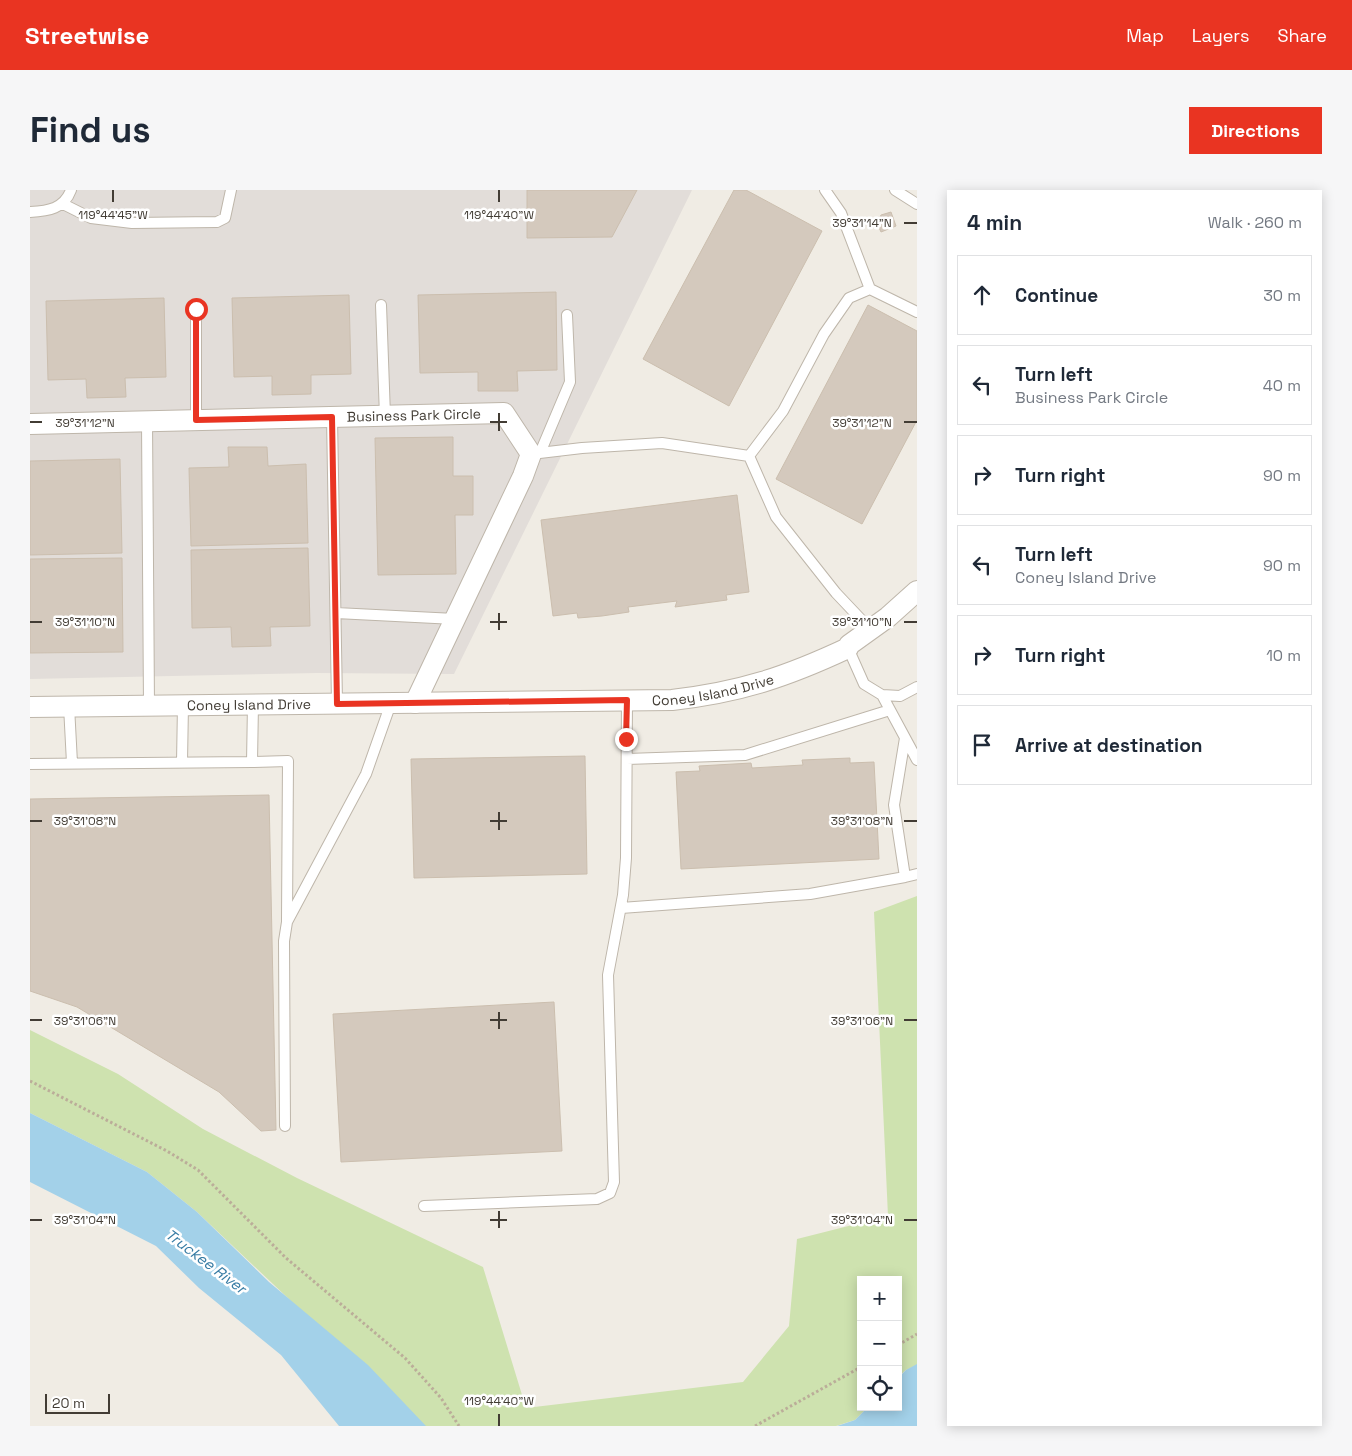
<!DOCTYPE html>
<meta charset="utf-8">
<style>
:root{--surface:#fff;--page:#f6f6f7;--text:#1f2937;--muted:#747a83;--line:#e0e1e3;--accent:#e93422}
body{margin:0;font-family:"Space Grotesk",sans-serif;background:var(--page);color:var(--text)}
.controls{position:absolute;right:15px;bottom:15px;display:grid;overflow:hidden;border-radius:0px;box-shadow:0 2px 12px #0003}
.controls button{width:45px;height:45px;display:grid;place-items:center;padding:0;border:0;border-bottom:1px solid var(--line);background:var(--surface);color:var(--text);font:25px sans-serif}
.scale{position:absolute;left:15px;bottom:12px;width:65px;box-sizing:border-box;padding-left:5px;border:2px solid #423c34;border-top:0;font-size:14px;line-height:18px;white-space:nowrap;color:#423c34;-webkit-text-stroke:4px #fff;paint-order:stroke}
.stop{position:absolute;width:15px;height:15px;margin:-11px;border:4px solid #e93422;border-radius:50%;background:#fff}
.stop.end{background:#e93422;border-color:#fff;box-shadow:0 1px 5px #0008}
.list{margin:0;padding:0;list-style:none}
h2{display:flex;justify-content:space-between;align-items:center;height:65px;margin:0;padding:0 20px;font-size:21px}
h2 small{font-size:16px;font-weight:400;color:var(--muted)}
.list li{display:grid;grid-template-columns:32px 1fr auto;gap:15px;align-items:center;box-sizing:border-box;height:80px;margin:0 10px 10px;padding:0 10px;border:1px solid var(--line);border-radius:0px}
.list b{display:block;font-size:19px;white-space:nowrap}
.list p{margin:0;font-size:16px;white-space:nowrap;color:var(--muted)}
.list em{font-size:16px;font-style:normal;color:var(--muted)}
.icon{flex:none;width:28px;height:28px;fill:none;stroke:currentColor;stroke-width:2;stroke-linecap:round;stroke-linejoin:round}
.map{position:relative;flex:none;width:887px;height:1236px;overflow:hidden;border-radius:0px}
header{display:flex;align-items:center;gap:30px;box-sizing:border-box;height:70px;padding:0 25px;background:var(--accent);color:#fff}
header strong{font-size:24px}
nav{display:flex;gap:28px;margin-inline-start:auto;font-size:18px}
.intro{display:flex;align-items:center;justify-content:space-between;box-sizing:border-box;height:120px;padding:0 30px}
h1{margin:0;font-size:35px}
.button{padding:12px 22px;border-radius:0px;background:var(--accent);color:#fff;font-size:18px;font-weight:700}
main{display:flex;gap:30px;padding:0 30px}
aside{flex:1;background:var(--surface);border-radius:0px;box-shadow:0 2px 12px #0003}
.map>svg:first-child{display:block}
.industrial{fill:#e2ddd9}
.green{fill:#cee2af}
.water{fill:#a3d1e9}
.building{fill:#d4c9bd;stroke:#cbbeae}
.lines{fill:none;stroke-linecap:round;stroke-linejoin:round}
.service-casing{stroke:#beb6aa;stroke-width:12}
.minor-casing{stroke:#beb6aa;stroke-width:22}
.path{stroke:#bbad99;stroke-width:3;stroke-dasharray:2.5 2.5;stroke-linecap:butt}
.service{stroke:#fff;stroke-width:10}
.minor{stroke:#fff;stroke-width:20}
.route{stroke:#e93422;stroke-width:6}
.ticks{fill:none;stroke:#423c34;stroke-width:2}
.labels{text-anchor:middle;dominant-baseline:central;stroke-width:5;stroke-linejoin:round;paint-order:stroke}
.street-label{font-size:14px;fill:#423c34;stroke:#fff}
.water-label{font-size:15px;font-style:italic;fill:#377ca4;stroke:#fff}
.ticks-label{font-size:12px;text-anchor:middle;fill:#423c34;stroke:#fff;stroke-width:5;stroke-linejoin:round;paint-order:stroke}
</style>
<header>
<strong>Streetwise</strong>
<nav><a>Map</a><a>Layers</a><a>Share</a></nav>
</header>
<div class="intro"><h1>Find us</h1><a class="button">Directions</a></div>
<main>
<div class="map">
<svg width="887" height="1236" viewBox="0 0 887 1236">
<rect width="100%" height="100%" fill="#f0ece4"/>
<path class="industrial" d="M0 0H662L424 484 287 483 0 489Z"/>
<path class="green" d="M887 706V1175L876 1180 868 1187V1090H831V1217H838L825 1230 806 1236H384L262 1112 167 1022 117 982 0 923V840L88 884 173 939 267 988 453 1077 496 1218 713 1192 759 1136 767 1049 858 1026 844 722Z"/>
<path class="water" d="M0 923 117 982 167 1022 239 1092 338 1175 396 1236H309L251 1165 169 1098 126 1056 0 992Z
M887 1174V1236H807L825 1230 838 1217H868V1188L876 1180Z"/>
<path class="building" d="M497 0H607L582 47 497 48Z
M704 0H716L792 41 699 216 613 169Z
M861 22 866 36 851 42 847 33 851 25Z
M526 102 527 180 487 181 488 201H448V182L390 183 388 105Z
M319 105 321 184 281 185V204L242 205V186L204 187 202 108Z
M134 108 136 187 95 188 96 207 57 208 56 189 18 190 16 111Z
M838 115 887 141V230L832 334 746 289Z
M423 247V286H443V325H425L426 384 348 385 345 248Z
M198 257H237L238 276 276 274 278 353 161 356 159 278 199 277Z
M90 269 92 363 0 365V271Z
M707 305 719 402 696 405 697 410 645 417 647 411 598 417 599 422 572 426 548 428 547 423 523 426 511 330Z
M278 358 280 436 240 437 241 456 202 457 201 437 162 438 161 360Z
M92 368 93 462 0 463V369Z
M555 566 557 684 384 688 381 569Z
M820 568V573L844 572 849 669 651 679 646 582 670 581 669 576 721 573 722 578 773 575 772 570Z
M239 605 246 940 231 941 189 902 47 817 0 801V609Z
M524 812 532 961 311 972 303 824Z"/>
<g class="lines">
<defs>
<path id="service" d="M795 0 811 23 840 99
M865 0 887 14
M33 14 61 28 102 33 187 32 195 28 201 0
M0 22C18 21 34 19 41 0
M351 115 355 226
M166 119V230
M302 227 307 513
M117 231 119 516
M510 263 540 192 537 125
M501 264 552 258 632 253 719 266 746 327 806 403 841 440
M719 266 753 221 794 144 819 108 840 99 887 122
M306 423 425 429
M818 458 834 494 852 505 870 506 887 497
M852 505 887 570
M39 516 42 573
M875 548 864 615 875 687 887 684
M597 569 715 565 860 520
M152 572 153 515
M222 572 258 571 257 731
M0 574 222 572 223 514
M591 718 780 704 875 687
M255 936 254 751 257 732 336 584 361 513
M394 1016 567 1009 580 1003 584 992 578 785 593 705 596 668 597 510"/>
<g id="minor">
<path id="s1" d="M0 234 474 223 501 264 493 286 385 513"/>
<path id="s2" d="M0 517 642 510C711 502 756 487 818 458L819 455 858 427 887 401"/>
</g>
</defs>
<use href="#service" class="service-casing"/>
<use href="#minor" class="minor-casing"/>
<path class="path" d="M0 891 137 961 168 980 256 1068 375 1168 411 1208 429 1236
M868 1155 887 1144
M725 1236 831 1177"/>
<use href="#service" class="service"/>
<use href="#minor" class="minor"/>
</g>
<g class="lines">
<path class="route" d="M166 119V230L302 227 307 514 597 510 596 549"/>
</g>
<path class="ticks" d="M83 0V12M469 0V12M874 33H887M469 223V241M0 232H12M460 232H477M874 232H887M469 423V440M0 432H12M460 432H477M874 432H887M469 622V640M0 631H12M460 631H477M874 631H887M469 822V839M0 830H12M460 830H477M874 830H887M469 1021V1038M0 1030H12M460 1030H477M874 1030H887M469 1224V1236"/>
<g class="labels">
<g class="street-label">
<text stroke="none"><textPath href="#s1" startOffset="384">Business Park Circle</textPath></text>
<text stroke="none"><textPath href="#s2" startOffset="684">Coney Island Drive</textPath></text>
<text stroke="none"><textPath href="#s2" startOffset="219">Coney Island Drive</textPath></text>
</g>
<g class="water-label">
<text transform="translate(176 1071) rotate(37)">Truckee River</text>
</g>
</g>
<g class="ticks-label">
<text x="83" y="29">119°44'45"W</text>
<text x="469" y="29">119°44'40"W</text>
<text x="832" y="37">39°31'14"N</text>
<text x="55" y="237">39°31'12"N</text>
<text x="832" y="237">39°31'12"N</text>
<text x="55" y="436">39°31'10"N</text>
<text x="832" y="436">39°31'10"N</text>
<text x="55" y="635">39°31'08"N</text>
<text x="832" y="635">39°31'08"N</text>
<text x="55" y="835">39°31'06"N</text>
<text x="832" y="835">39°31'06"N</text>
<text x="55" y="1034">39°31'04"N</text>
<text x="832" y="1034">39°31'04"N</text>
<text x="469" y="1215">119°44'40"W</text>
</g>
</svg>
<div class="controls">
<button>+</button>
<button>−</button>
<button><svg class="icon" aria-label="locate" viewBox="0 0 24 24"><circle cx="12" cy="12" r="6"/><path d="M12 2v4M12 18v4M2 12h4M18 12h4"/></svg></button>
</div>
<div class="scale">20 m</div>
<div class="stop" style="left:166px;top:119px"></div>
<div class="stop end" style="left:596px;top:549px"></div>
</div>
<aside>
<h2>4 min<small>Walk · 260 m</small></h2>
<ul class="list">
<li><svg class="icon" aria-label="ahead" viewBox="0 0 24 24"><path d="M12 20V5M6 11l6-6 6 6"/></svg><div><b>Continue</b></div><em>30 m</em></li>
<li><svg class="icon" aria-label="left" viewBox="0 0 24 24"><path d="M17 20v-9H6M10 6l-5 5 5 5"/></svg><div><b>Turn left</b><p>Business Park Circle</p></div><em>40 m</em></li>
<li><svg class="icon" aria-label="right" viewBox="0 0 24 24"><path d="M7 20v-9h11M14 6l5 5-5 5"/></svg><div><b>Turn right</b></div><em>90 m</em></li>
<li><svg class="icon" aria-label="left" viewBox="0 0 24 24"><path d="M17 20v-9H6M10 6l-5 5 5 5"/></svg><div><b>Turn left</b><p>Coney Island Drive</p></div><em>90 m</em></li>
<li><svg class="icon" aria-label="right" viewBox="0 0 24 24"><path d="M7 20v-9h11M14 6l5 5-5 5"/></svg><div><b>Turn right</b></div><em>10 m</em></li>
<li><svg class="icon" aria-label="arrive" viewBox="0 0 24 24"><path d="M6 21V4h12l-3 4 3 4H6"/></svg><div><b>Arrive at destination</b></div></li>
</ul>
</aside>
</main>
